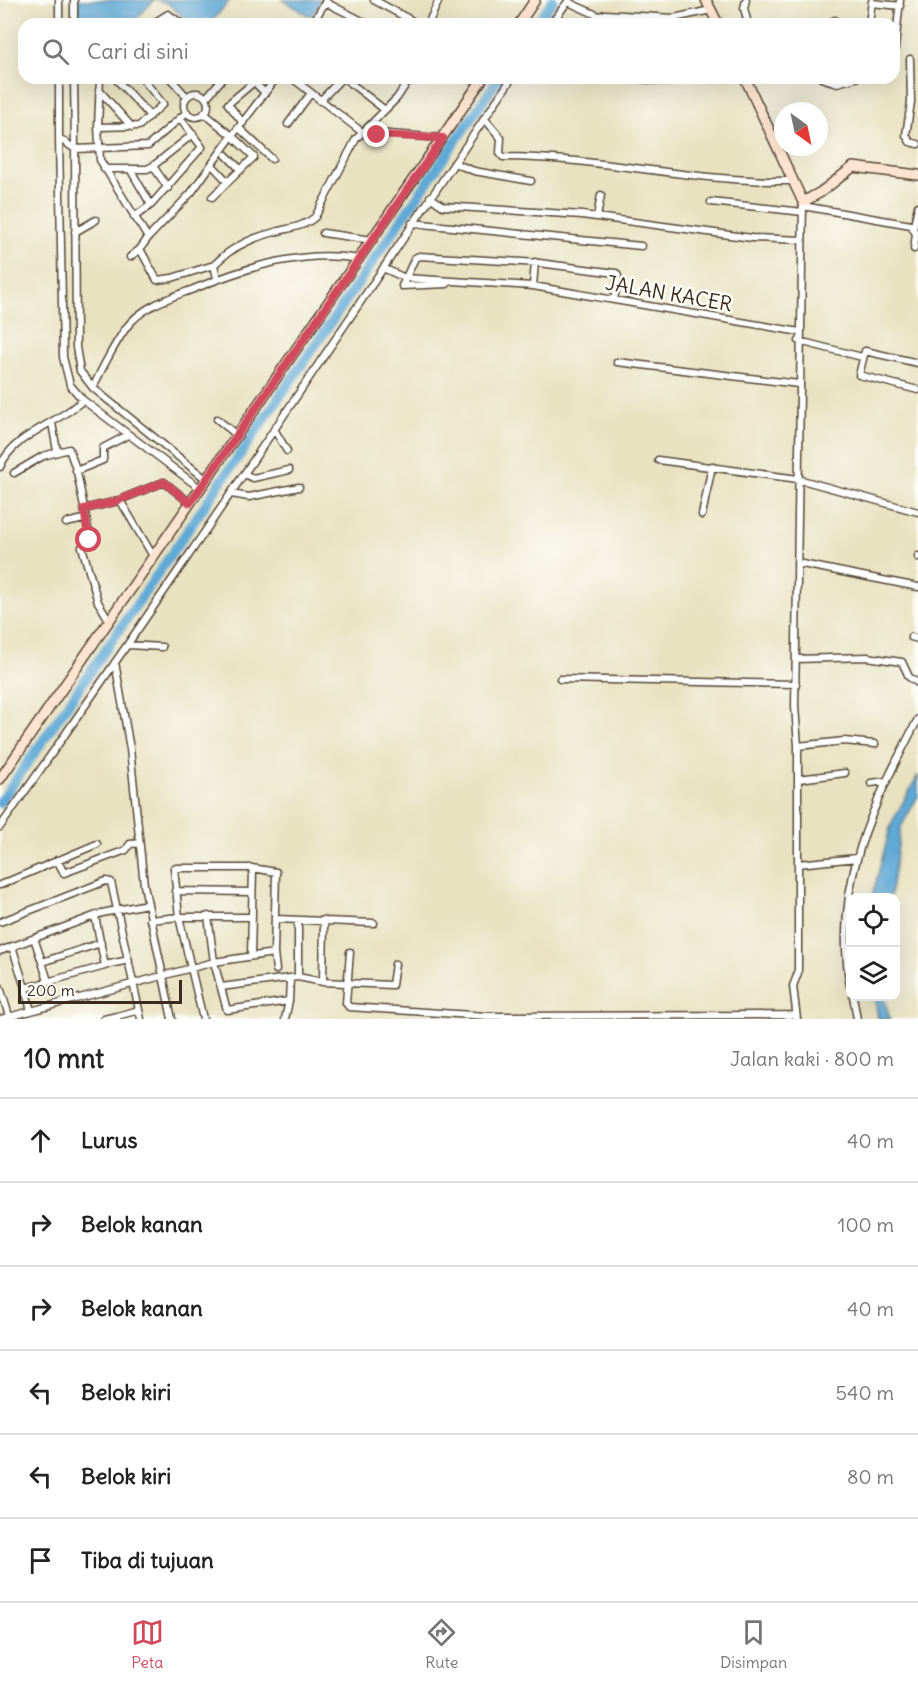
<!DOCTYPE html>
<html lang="id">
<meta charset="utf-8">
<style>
:root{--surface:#fff;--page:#f2f2f2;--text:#222;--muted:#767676;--line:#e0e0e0;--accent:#d1495b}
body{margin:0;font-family:Delius,sans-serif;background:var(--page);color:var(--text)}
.controls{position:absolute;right:18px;bottom:18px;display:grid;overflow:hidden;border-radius:12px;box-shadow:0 6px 24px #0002}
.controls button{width:54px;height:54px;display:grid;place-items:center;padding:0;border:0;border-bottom:2px solid var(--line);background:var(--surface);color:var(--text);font:30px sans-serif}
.compass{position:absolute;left:774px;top:102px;width:54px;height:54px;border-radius:50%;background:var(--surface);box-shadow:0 6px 24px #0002;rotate:147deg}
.scale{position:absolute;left:18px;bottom:15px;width:164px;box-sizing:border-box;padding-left:6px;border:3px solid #3b2a1e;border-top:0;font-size:16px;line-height:21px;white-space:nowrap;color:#3b2a1e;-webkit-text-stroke:4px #fdfcf7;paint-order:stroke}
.stop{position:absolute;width:18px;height:18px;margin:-14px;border:4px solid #d1495b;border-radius:50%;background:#fff}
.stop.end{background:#d1495b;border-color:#fff;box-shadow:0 2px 6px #0008}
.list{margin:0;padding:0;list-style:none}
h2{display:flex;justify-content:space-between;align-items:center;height:78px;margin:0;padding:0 24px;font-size:26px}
h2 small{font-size:20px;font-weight:400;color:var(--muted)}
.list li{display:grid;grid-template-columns:39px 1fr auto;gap:18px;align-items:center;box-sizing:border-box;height:84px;padding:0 24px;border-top:2px solid var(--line)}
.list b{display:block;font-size:22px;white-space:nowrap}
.list em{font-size:20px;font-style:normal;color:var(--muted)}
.icon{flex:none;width:33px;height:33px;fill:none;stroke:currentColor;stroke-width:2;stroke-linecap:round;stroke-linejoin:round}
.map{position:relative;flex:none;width:918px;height:1019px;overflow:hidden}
.search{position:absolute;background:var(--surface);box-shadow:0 6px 24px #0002;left:18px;right:18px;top:18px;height:66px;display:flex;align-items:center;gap:15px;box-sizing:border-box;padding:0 21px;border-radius:18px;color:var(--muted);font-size:22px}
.sheet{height:582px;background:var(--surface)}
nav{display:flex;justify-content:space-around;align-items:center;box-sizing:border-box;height:84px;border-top:2px solid var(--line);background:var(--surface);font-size:16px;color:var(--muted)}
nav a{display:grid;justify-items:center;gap:3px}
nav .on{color:var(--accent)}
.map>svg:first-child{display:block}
.water{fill:#5ea9d6;stroke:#4c6a7a;stroke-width:1.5}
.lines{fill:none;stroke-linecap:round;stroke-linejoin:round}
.river{stroke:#5ea9d6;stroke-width:10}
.street-casing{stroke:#554636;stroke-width:9}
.secondary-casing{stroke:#554636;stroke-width:12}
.street{stroke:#fff;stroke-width:6}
.secondary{stroke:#fde4d0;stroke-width:9}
.route{stroke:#d1495b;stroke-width:8}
.labels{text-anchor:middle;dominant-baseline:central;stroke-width:5;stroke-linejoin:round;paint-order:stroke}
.street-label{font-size:20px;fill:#3b2a1e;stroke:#fdfcf7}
</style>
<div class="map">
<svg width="918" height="1019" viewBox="0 0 918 1019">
<rect width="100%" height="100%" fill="#fdfcf7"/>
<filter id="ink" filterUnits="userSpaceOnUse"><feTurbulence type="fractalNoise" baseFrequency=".0167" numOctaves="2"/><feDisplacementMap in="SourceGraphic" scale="12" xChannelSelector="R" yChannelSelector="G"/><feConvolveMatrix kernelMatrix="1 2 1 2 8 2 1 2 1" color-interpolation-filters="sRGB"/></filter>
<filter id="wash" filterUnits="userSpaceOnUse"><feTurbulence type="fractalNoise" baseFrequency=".008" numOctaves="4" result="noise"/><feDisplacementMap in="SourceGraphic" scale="24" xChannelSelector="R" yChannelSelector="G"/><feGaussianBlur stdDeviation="1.35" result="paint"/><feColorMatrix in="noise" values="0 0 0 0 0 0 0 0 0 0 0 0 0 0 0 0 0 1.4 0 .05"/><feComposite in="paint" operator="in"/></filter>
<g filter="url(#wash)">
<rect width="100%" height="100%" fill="#e9e2c1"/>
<path class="water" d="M75 0H154L132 24H75Z
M156 0H230L210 24H192L167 3Z
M283 0H322L311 17Z
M918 775V796L901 827 890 897H872L891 824Z
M875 997H884L890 1019H878Z"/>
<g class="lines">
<path class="river" d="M536 24 553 0
M0 803 499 78"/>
</g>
</g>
<g filter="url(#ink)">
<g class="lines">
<defs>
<path id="street" d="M74 0V24
M374 0 418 24
M746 0 744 8 748 24
M325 2 368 24
M568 2 599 16 605 14 674 18 711 10
M872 3 900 6
M59 24V0
M152 24 168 14 182 24
M312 24 326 1
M428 24 439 0
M551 24 569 0
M595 24 602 22
M827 24 835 20
M869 24 872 1
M894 57 900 0
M910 59 911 102 906 135 910 142 918 144
M59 78V138L75 149 76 347 80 371 93 388 207 480
M74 78 75 149 148 146 187 112
M100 78 98 127 100 160 148 238 191 193 232 136 254 157 212 197
M115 78 150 116
M170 78 187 97
M250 78 265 93 276 78
M292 78 362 132 443 138
M344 78 385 110
M452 78 482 79
M632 78 670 82 674 78
M821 78 837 83 856 78
M99 90 132 127
M184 105a12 12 0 1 1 24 0a12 12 0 1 1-24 0Z
M206 98 223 78
M320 101 342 78
M204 113 232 136 265 93
M484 118 501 138 500 153 503 157C600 157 696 183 794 181
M243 123 228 104 254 82
M288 124 311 93
M98 127 139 126 163 104 142 78
M239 128 272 159
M59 138 63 357 70 385 83 400 201 489
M226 155 241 170
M454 163 474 171 531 181
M153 166 193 134
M213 166 228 182
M104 169H130L151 205 202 147 180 118
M130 169H147L153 166 168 188
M430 197 443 206 582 215 752 238 802 240
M711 202 803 212
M803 206 911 225 916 234 914 249
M134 217 151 205
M597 217 601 195
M412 223 641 246
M914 226 918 206
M75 232 96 220
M323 233 372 240
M148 238 140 249 157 280 172 278 214 265
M130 257 140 249
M383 268 405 278 533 286 800 332
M217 278 214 265C231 247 251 238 275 232 289 228 304 227 315 217L356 139 397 98 410 78
M447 284 402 286 415 258 419 256 539 263 616 273 618 276 614 300
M533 286 535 262
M799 341 862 357
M617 362 799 384
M918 363 865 351 859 375 918 390
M93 388C100 372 120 333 132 321 150 303 173 297 196 288 247 267 304 249 360 259
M217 419 238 436
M52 423 57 451
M274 429 287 451
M658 460 798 479 918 512
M0 467C13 434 58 424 83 400
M76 471 103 460V448L128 435
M14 473 43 456 69 449 77 472 90 538 82 547 98 602 109 620
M244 474 253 478 289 470
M231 494 249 497 299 487
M120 500 153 556
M84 509 114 502 164 482 190 503
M702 515 712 466
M66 523 84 519
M918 557V556
M797 563 918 587
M911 637 918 639
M128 645 162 647
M796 659 867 657 902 662 909 677 918 683
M115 662 130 749 144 885 172 1019
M560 679 796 684
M798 746 844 741 875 744
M799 779 845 773
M871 783 887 781
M0 827C175 580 342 328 512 78
M57 860 64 873 126 850 130 844 139 843
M798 864 857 858
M0 885 97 844
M175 891 252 892
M208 916 214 962 227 1010 289 1001 290 979
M276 919 374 923
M0 922 106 881 111 882 141 1019
M34 938 42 962 101 943
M12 946 25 988
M0 951 102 913 147 904
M350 952 346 1003 349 1007 487 1016 796 1015
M274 953 276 970
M251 956 253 869
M42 962 48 981
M105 965 129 960
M298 977V921
M323 982 324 920
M850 986C832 885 873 805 918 719
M0 987 9 1016
M221 987 298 977 323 982 392 985 395 964
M853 996 857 1019
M31 1011 25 988 105 966 95 916
M117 1016 139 1010
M1 1019 214 962 274 953 276 872 252 868H174L179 917 150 920
M104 1019 117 1016V1018
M203 1019 179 917H250
M285 1019 289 1001
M797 1019 793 986 798 973V746L795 706 803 202"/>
<path id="secondary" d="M706 0 718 24
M519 24 535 0
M745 78 803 202 821 192 853 167 918 175
M0 779 483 78"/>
</defs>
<use href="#street" class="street-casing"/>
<use href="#secondary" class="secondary-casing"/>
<use href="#street" class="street"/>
<use href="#secondary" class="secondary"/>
</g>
</g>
<g class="lines" filter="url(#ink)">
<path class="route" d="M89 540 84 509 114 502 164 482 190 503 443 138 377 135"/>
</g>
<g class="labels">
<g class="street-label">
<text transform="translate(669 293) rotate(10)">JALAN KACER</text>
</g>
</g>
</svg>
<div class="controls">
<button><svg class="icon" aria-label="locate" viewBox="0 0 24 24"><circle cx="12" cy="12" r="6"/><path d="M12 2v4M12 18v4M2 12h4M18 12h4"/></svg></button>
<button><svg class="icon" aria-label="layers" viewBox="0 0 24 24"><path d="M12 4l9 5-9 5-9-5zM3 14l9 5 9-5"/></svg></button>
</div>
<svg class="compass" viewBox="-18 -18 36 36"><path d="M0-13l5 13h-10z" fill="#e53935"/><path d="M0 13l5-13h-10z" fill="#767676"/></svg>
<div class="scale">200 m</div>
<div class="stop" style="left:89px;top:540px"></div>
<div class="stop end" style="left:377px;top:135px"></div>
<div class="search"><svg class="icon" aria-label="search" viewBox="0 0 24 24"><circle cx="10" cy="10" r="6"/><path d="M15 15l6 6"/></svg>Cari di sini</div>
</div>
<section class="sheet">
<h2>10 mnt<small>Jalan kaki · 800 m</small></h2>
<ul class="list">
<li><svg class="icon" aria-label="ahead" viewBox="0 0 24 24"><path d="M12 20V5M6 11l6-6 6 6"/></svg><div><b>Lurus</b></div><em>40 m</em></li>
<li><svg class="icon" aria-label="right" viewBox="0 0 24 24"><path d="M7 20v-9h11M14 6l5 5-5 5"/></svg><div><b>Belok kanan</b></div><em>100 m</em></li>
<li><svg class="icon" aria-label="right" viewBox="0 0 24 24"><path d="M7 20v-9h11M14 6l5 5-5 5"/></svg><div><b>Belok kanan</b></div><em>40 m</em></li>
<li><svg class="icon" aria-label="left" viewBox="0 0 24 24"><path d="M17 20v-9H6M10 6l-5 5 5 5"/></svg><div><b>Belok kiri</b></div><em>540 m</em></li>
<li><svg class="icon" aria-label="left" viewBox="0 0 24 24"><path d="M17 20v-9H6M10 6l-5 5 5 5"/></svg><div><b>Belok kiri</b></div><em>80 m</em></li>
<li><svg class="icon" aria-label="arrive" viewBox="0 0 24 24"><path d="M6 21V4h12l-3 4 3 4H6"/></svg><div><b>Tiba di tujuan</b></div></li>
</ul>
</section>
<nav>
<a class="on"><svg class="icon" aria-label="map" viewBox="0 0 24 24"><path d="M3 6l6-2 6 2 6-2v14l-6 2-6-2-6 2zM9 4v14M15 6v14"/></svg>Peta</a>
<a><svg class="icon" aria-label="directions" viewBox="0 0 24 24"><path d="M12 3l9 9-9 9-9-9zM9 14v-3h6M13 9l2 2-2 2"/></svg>Rute</a>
<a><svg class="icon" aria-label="saved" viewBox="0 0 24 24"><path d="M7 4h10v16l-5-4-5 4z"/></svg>Disimpan</a>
</nav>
